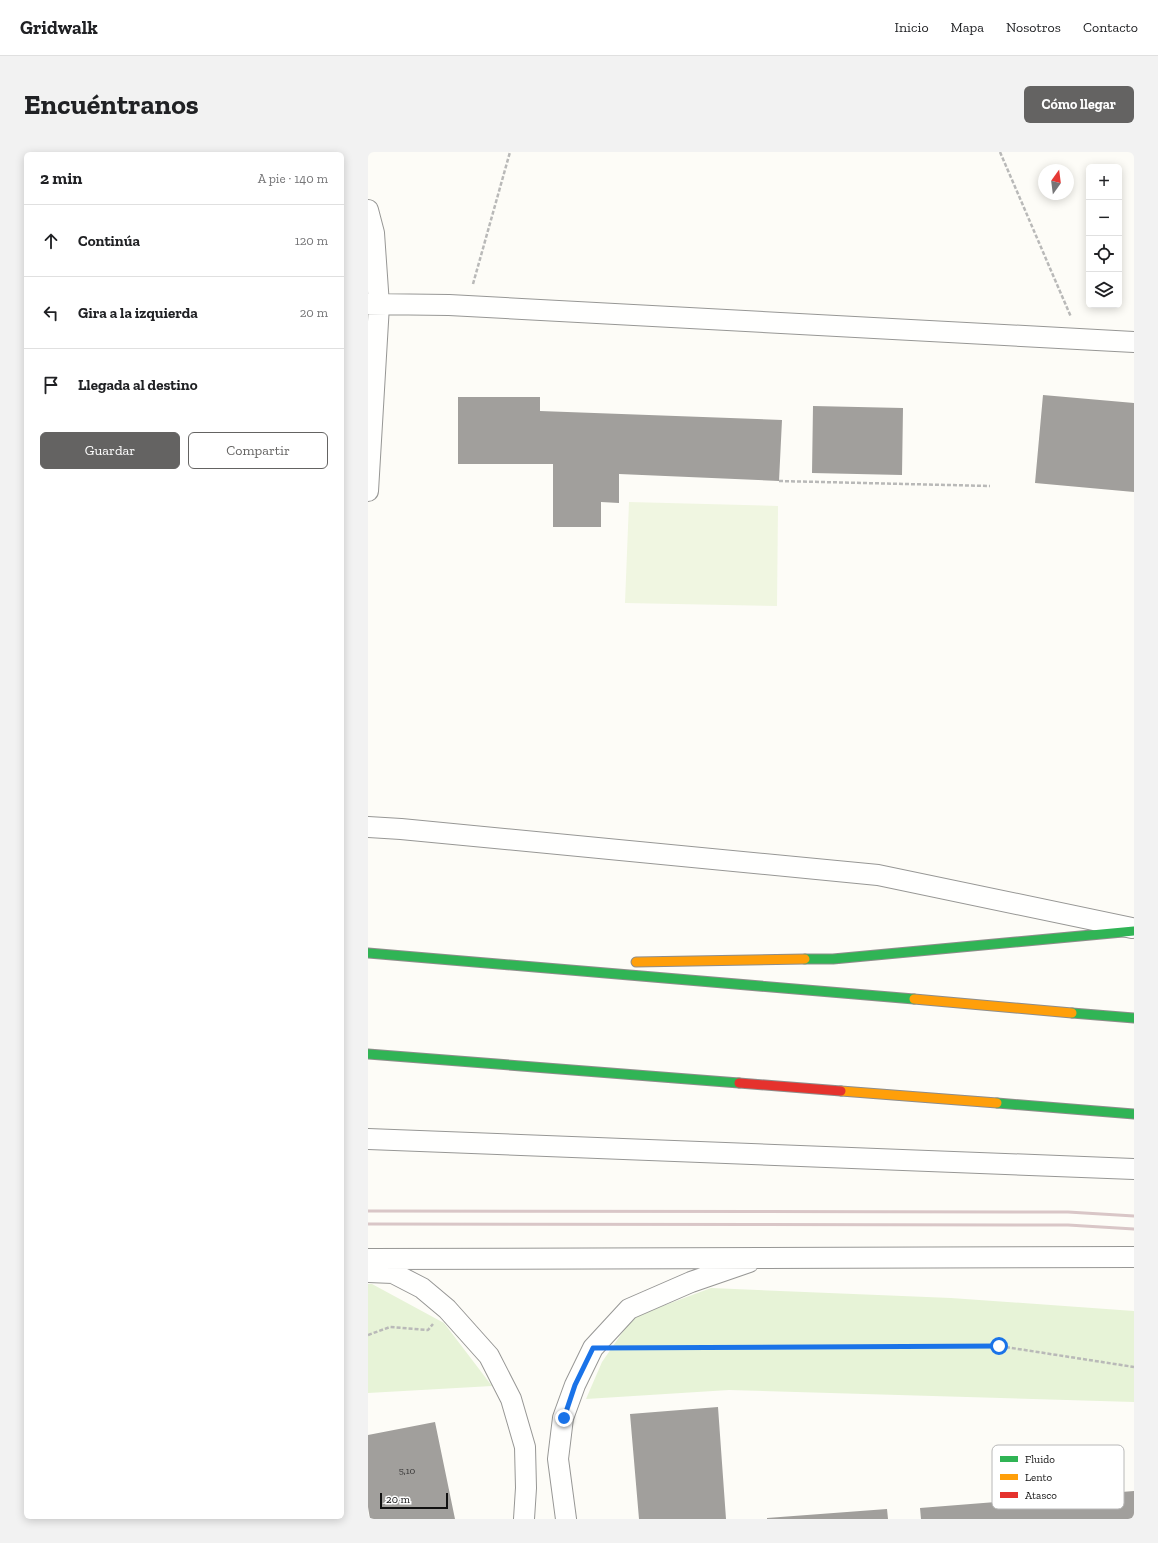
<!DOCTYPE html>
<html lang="es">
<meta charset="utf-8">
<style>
:root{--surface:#fff;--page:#f2f2f2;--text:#202124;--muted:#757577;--line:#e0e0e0;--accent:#646362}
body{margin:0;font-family:"Zilla Slab",serif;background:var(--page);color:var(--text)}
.controls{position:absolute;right:12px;top:12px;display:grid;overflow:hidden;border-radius:6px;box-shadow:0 2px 10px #0003}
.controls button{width:36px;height:36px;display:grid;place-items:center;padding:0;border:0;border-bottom:1px solid var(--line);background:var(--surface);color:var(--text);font:20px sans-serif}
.compass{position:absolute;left:670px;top:12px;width:36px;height:36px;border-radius:50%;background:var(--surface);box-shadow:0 2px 10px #0003;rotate:14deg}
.scale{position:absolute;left:12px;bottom:10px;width:68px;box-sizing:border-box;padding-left:4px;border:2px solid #111;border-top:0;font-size:11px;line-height:14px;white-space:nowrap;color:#111;-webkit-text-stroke:3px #fff;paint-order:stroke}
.stop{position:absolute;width:12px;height:12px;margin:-9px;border:3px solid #1a73e8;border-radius:50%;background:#fff}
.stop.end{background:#1a73e8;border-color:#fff;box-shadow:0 1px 4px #0008}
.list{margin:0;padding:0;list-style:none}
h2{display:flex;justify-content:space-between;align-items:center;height:52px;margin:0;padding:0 16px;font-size:17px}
h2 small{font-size:13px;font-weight:400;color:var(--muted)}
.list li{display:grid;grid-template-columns:26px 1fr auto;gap:12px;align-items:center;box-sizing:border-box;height:72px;padding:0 16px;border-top:1px solid var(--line)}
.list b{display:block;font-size:15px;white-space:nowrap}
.list em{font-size:13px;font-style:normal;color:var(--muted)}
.actions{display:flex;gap:8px;padding:12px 16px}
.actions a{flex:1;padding:9px 0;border:1px solid var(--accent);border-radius:6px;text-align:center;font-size:14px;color:var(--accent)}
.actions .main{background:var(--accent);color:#fff}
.icon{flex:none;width:22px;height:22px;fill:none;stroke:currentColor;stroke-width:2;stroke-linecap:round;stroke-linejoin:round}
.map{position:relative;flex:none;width:766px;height:1367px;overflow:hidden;border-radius:6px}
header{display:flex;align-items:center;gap:24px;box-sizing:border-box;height:56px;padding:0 20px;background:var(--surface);border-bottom:1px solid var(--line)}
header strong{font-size:19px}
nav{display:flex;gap:22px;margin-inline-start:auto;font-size:14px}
.intro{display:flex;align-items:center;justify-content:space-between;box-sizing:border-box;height:96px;padding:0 24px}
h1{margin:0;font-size:28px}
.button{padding:10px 18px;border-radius:6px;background:var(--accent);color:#fff;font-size:14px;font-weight:700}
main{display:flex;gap:24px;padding:0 24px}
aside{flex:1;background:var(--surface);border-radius:6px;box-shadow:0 2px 10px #0003}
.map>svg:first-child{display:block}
.green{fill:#e7f3d7}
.pitch{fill:#f0f6e1}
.building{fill:#a19f9c}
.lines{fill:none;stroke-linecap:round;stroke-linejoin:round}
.street-casing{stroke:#979795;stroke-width:22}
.fast-casing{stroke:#8e8d8b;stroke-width:11}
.slow-casing{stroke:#8e8d8b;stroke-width:11}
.jam-casing{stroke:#8e8d8b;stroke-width:11}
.path{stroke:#b9b9b8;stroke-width:2.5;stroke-dasharray:4 2;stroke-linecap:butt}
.street{stroke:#fffffe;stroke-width:20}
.fast{stroke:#30b455;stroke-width:9}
.slow{stroke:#ff9f0a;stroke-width:9}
.jam{stroke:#e5322d;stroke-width:9}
.rail{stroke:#d9c6c7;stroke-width:3}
.route{stroke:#1a73e8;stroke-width:5}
.labels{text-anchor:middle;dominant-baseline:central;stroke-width:4;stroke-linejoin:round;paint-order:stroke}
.number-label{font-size:10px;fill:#353434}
.key{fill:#fff;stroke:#b8b8b8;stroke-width:1}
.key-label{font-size:11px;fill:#111}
</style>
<header>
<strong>Gridwalk</strong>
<nav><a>Inicio</a><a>Mapa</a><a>Nosotros</a><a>Contacto</a></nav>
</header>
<div class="intro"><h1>Encuéntranos</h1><a class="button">Cómo llegar</a></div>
<main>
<aside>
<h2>2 min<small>A pie · 140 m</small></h2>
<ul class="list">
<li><svg class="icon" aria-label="ahead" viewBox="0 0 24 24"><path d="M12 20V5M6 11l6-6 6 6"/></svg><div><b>Continúa</b></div><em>120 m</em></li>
<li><svg class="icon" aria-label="left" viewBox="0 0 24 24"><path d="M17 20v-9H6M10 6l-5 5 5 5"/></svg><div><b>Gira a la izquierda</b></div><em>20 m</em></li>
<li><svg class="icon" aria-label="arrive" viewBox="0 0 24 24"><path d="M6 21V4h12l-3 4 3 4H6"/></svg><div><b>Llegada al destino</b></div></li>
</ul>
<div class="actions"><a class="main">Guardar</a><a>Compartir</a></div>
</aside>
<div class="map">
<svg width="766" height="1367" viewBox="0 0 766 1367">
<rect width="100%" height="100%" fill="#fdfcf7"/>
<path class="green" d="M0 1132H4L76 1171 124 1234 0 1241Z
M343 1136 583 1146 766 1159V1250L361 1238 218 1247 234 1210 265 1165Z"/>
<path class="pitch" d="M261 350 410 354 409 454 257 451Z"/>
<path class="building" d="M675 243 766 251V340L667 331Z
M90 245H172V259L414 268 411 329 251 322V351L233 350V375H185V312H90Z
M445 254 535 256 534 323 444 321Z
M350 1255 358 1367H271L262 1262Z
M67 1270 87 1367H2L0 1355V1283Z
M766 1339V1367H553L552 1356Z
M519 1357 520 1367H399V1366Z"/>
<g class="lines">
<defs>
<path id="street" d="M0 58 6 81 11 153 0 339
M0 152 81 153 766 190
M0 675 33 677 510 723 764 776
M0 987 766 1017
M0 1107 766 1105
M0 1120 25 1121 54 1136 79 1157 121 1204 143 1247 157 1295 158 1336 156 1367
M198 1367 190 1307 195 1266 207 1233 225 1196 261 1157 323 1130 381 1110"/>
<path id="fast" d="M0 801 546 847
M437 807H465L766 779
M704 861 766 866
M0 902 371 931
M629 951 766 962"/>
<path id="slow" d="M268 810 437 807
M546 847 704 861
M473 939 629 951"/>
<path id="jam" d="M371 931 473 939"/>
</defs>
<use href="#street" class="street-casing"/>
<use href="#fast" class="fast-casing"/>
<use href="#slow" class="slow-casing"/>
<use href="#jam" class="jam-casing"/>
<path class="path" d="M632 0 703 165
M105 132 142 0
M411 329 622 334
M0 1183 22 1175 60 1178 65 1172
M254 1196 631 1194 766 1215"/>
<use href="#street" class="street"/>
<use href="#fast" class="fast"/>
<use href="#slow" class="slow"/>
<use href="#jam" class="jam"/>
<path class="rail" d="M0 1059 700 1060 766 1064
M0 1072 700 1073 766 1077"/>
</g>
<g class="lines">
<path class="route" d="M196 1266 207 1233 225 1196 631 1194"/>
</g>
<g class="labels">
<g class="number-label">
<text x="39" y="1319">5,10</text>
</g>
</g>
<rect x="624" y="1293" width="132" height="64" rx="6" class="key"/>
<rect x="632" y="1304" width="18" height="6" fill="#30b455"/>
<rect x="632" y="1322" width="18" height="6" fill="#ff9f0a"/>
<rect x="632" y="1340" width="18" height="6" fill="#e5322d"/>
<g class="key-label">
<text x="657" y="1311">Fluido</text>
<text x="657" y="1329">Lento</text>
<text x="657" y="1347">Atasco</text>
</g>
</svg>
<div class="controls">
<button>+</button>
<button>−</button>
<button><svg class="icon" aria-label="locate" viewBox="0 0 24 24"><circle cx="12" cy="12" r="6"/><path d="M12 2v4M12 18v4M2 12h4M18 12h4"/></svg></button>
<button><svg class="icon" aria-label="layers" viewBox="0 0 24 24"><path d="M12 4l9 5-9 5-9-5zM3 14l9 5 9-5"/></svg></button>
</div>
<svg class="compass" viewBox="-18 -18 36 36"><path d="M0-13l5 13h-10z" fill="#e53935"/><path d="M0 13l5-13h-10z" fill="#757577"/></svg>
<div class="scale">20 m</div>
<div class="stop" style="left:631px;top:1194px"></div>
<div class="stop end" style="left:196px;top:1266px"></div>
</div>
</main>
